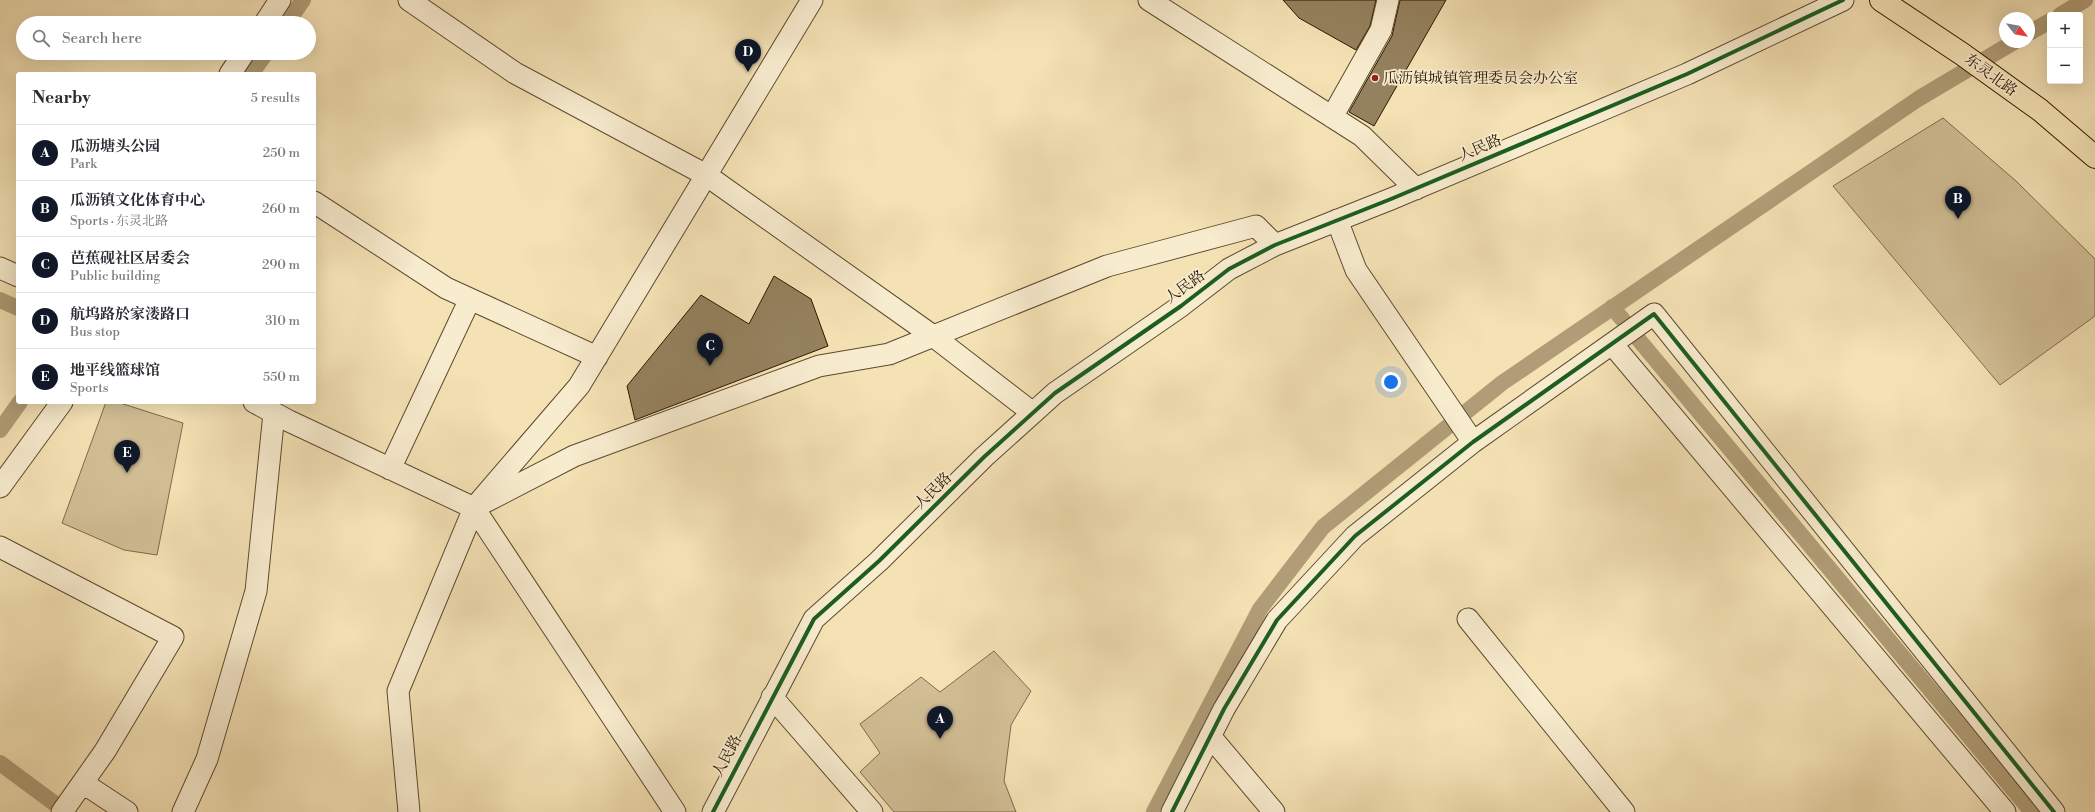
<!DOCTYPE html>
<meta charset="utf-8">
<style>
:root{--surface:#fff;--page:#f2f2f3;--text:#2b2b33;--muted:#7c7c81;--line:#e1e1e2;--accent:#111827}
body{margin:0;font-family:"Libre Bodoni","Noto Serif SC",serif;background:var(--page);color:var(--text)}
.controls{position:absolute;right:12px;top:12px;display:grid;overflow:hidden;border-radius:4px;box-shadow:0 4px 16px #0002}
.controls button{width:36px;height:36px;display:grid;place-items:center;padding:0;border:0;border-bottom:1px solid var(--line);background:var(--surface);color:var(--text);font:20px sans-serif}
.compass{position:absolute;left:1999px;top:12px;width:36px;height:36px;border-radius:50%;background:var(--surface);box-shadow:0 4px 16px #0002;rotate:121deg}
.you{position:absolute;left:1391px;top:382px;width:14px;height:14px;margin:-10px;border:3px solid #fff;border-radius:50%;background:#1a73e8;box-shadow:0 0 0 6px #1a73e833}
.badge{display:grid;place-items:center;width:26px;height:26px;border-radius:50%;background:var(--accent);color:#fff;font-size:13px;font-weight:700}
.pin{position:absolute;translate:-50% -33px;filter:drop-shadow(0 1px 2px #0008)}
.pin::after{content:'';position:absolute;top:21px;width:14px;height:12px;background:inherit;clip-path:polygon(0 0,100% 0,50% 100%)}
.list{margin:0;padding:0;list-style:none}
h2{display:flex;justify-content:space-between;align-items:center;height:52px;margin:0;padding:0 16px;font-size:17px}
h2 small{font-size:13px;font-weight:400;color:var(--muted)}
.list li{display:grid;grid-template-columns:26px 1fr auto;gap:12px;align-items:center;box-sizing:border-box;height:56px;padding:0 16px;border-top:1px solid var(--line)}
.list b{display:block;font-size:15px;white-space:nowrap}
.list p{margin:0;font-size:13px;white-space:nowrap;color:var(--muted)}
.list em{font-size:13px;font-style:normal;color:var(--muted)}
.icon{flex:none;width:22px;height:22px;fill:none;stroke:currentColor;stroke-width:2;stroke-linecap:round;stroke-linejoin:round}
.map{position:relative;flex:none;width:2095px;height:812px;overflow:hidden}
.search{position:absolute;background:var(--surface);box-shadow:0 4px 16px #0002;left:16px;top:16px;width:300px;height:44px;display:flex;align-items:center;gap:10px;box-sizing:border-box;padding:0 14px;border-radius:22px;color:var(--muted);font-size:15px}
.panel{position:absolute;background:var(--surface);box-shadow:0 4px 16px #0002;left:16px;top:72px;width:300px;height:332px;border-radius:4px}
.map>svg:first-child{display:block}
.green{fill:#d2bf96;stroke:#7f6b4b}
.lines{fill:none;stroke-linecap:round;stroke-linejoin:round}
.canal{stroke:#b09d77;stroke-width:16}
.building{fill:#94815e;stroke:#2c1700}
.minor-casing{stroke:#5e4a2d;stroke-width:23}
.major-casing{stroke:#2c1700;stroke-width:24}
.minor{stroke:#f8eccf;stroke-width:21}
.major{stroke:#f4e2b5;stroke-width:22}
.cycleway-casing{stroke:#f8eccf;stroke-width:6}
.cycleway{stroke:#1b5e20;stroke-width:4}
.poi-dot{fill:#8f2418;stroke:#f8eccf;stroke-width:1.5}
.labels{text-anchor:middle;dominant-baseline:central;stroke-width:3.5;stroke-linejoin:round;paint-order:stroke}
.street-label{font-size:15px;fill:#2c1700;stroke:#f8eccf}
.poi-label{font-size:15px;fill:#2c1700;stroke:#f8eccf;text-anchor:start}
</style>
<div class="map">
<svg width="2095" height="812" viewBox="0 0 2095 812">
<rect width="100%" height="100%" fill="#f4e2b5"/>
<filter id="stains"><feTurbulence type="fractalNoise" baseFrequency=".005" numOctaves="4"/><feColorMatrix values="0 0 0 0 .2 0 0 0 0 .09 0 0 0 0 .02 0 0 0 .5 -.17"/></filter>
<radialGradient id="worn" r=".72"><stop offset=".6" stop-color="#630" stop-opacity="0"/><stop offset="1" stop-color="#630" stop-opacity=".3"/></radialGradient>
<path class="green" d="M1943 118 2016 181 2095 259V316L2000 385 1833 186Z
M106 402H117L183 423 157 555 124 550 62 523Z
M994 651 1031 691 1011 725 1004 781 1016 812H894L860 772 880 753 860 724 921 677 940 692Z"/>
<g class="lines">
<path class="canal" d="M2060 15 2085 0
M287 23 303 0
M2029 33 2050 21
M251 74 266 53
M0 300 18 308
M1612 307 1623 320
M1639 340 2032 812
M0 430 20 402
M0 763 66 812
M1154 812 1260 609 1323 527 1502 383 1918 99 2014 42"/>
</g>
<path class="building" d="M1283 0H1376L1370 26 1356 50 1299 18Z
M1400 0H1446L1374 126 1349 112 1392 36Z
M774 276 811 299 828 346 635 420 627 386 701 295 749 324Z"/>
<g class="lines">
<defs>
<path id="minor" d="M409 0 515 73 706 175 933 336 1033 413
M1149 0 1362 136 1416 189
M265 23 280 0
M230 74 244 53
M1332 117 1381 30 1388 0
M314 202 446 288 597 357
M1337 220 1356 270 1473 442
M0 268 18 276
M1612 344 2005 812
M254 402 289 421 474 508 675 812
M390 469 470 299
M0 487 62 402
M485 502 574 456 819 366 889 354 1107 266 1256 226 1275 245
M0 547 173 637 105 751 62 812
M1468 619 1624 812
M772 697 872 812
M1210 736 1274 812
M83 783 127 812
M183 812 207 759 256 591 274 413
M409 812 398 691 474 508 579 386 812 0
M713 812 814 619 879 561 984 457 1055 393 1181 306 1229 269 1275 245 1391 199 1687 74 1843 0
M1172 812 1224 709 1277 620 1355 536 1473 442 1654 314 2054 812"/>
<path id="major" d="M1881 0 1962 54 2040 110 2095 157"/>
</defs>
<use href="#minor" class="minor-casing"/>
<use href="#major" class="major-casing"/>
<use href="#minor" class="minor"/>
<use href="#major" class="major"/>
<defs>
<path id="cycleway" d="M713 812 814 619 879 561 984 457 1055 393 1181 306 1229 269 1275 245 1391 199 1687 74 1843 0
M1172 812 1224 709 1277 620 1355 536 1473 442 1654 314 2054 812"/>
</defs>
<use href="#cycleway" class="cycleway-casing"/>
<use href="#cycleway" class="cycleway"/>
</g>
<circle class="poi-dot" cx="1375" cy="78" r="4"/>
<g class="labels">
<g class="street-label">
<text transform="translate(1991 75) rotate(36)">东灵北路</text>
<text transform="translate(1480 148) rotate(-23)">人民路</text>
<text transform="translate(1185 287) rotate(-36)">人民路</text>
<text transform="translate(933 491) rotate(-44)">人民路</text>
<text transform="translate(727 756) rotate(-62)">人民路</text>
</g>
<g class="poi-label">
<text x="1383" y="78">瓜沥镇城镇管理委员会办公室</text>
</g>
</g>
<rect width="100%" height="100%" filter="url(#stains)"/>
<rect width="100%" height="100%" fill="url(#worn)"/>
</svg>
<div class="controls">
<button>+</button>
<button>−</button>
</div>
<svg class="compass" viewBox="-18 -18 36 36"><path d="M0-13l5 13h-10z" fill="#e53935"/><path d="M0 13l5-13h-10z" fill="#7c7c81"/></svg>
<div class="you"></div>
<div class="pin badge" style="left:940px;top:739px">A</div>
<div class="pin badge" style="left:1958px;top:219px">B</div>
<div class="pin badge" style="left:710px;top:366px">C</div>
<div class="pin badge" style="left:748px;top:72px">D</div>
<div class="pin badge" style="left:127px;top:473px">E</div>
<div class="search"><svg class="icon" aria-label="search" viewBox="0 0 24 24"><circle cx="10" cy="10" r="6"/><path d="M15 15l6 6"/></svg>Search here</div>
<section class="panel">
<h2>Nearby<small>5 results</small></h2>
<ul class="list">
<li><span class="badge">A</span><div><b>瓜沥塘头公园</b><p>Park</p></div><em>250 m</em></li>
<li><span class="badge">B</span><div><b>瓜沥镇文化体育中心</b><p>Sports · 东灵北路</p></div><em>260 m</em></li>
<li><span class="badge">C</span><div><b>芭蕉砚社区居委会</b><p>Public building</p></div><em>290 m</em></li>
<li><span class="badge">D</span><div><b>航坞路於家溇路口</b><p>Bus stop</p></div><em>310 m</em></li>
<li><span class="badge">E</span><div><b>地平线篮球馆</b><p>Sports</p></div><em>550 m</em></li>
</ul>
</section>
</div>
